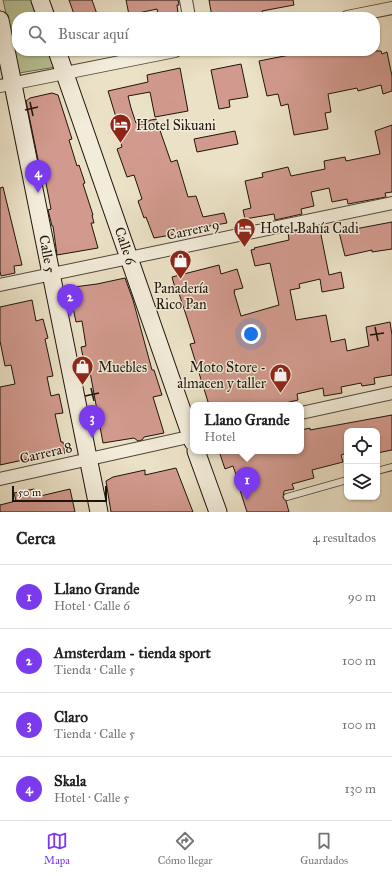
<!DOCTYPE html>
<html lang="es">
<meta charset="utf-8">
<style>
:root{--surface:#fff;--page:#f2f2f2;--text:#202124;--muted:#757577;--line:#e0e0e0;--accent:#7c3aed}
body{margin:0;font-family:"IM FELL Great Primer",serif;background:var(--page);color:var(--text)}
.controls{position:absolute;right:12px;bottom:12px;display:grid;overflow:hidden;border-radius:8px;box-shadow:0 1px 3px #0004}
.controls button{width:36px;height:36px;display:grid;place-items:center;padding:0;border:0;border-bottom:1px solid var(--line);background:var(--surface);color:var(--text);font:20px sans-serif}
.scale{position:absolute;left:12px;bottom:10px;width:95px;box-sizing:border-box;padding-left:4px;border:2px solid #1e140c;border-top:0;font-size:11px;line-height:14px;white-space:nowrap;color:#1e140c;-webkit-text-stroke:3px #f2ecda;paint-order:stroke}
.you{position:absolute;left:251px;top:334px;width:14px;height:14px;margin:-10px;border:3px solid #fff;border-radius:50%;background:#1a73e8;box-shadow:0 0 0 6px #1a73e833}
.badge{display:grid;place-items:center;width:26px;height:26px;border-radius:50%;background:var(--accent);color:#fff;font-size:13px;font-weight:700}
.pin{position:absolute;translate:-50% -33px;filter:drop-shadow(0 1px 2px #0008)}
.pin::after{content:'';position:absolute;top:21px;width:14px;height:12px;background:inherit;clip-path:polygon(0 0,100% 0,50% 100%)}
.popup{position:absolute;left:190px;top:402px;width:114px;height:52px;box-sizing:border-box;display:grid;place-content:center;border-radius:8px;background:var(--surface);filter:drop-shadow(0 1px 3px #0005);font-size:13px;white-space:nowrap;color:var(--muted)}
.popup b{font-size:15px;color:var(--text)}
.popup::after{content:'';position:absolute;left:50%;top:100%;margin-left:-8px;border:8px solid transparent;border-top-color:var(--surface)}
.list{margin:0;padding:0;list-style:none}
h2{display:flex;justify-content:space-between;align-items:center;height:52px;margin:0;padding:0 16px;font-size:17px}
h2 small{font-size:13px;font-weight:400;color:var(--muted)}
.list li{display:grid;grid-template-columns:26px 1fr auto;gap:12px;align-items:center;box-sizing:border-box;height:64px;padding:0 16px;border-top:1px solid var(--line)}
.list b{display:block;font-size:15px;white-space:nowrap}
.list p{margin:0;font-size:13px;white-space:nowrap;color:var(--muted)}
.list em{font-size:13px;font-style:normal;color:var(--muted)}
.icon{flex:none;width:22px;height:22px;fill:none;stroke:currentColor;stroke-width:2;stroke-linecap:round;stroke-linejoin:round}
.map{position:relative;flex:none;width:392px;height:512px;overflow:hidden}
.search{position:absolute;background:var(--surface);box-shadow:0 1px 3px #0004;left:12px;right:12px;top:12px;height:44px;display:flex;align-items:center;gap:10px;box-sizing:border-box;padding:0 14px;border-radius:16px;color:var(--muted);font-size:15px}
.sheet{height:308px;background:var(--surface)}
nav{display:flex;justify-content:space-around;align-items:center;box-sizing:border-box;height:56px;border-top:1px solid var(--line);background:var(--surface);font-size:11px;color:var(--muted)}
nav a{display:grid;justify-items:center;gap:2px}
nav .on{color:var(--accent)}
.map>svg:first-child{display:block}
.green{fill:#b7c395;stroke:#6a6c50}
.building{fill:#d29a8e;stroke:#1e140c}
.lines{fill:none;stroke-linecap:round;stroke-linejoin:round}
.lane-casing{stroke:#51473a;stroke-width:8}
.street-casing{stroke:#51473a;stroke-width:14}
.secondary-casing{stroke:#1e140c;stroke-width:19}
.lane{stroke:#f2ecda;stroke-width:6}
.street{stroke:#f2ecda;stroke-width:12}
.secondary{stroke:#f2ecda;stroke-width:17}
.ticks{fill:none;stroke:#1e140c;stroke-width:1.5}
.labels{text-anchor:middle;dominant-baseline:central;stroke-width:3;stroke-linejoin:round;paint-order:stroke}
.poi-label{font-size:14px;fill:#1e140c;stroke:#f2ecda;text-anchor:start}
.street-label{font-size:14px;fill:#1e140c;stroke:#f2ecda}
</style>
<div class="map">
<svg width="392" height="512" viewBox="0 0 392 512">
<rect width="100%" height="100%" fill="#ebe1c6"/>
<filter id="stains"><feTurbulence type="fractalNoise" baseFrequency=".005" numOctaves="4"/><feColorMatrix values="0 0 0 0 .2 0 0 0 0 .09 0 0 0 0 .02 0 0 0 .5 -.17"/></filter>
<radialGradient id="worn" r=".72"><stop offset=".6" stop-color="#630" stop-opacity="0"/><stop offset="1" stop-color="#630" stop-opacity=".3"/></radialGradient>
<path class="green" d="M3 0H34L40 17H17V51H51L56 67 19 73Z"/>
<path class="building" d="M69 0H92L98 17H75Z
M126 0H178L179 5H177L178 13 176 14V17H159L157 9 129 15Z
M209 0H293L294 5 262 11 263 14 248 17H212Z
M310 51H381L382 54 387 52 392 76V91L383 94 381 85 358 91 357 88 328 94 331 112 325 113 328 129 294 135 288 104 281 106 278 94 267 96 259 61Z
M241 64 248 97 229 100 230 107 219 109 211 70Z
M180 68 188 111 155 117 150 92 128 96 131 108 136 123 156 119 171 162 177 160 188 197 196 196 203 217 224 213 227 223 198 228 199 230 154 238 146 217 144 218 138 201 142 199 134 175 127 177 117 149 122 147 116 128 119 127 108 91 148 82 147 75Z
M52 93 58 95 72 139 69 140 77 166 79 165 85 183 83 184 93 215H92L94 223H91L98 248 57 255 53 226H52L48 210 51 209 45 178 42 179 26 101 30 98Z
M392 125V192L385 193 386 197 348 204 347 199 332 202 329 188 311 192 314 206 301 209 302 214 275 220 274 214 245 219 243 210 251 208 245 181 263 177 262 173 288 167 291 176 325 169 324 161 345 157 346 161 380 154 375 131Z
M235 131 238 144 197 152 194 139Z
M3 187 22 265 14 266 15 273 1 276 0 271V188Z
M392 222V249L372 252V250L345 256 339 232Z
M305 229 306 233 320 230 329 275 341 272 344 288 322 292 320 279 299 284 300 288 290 290 296 320 326 315 331 342 345 339 347 351 369 346 366 327 390 322 392 335V375L374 378 375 384 362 386 361 383 341 387 342 393 324 396 323 388 297 394 298 400 277 405H209L190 344 195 343 177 287 175 288 172 277 219 265 221 274 237 269 243 288 234 290 235 292H234L241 316 279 305 270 263 255 266 251 250 255 249 254 248 289 240 288 232Z
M125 278 133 300 152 370H154L162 395 153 397 164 433 144 437 142 440 138 441 134 438 103 443 88 361 84 362 81 347 86 346 82 321 76 322 70 293 74 287 97 284Z
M32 300 36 321 43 319 48 338 45 339 53 376 47 377 51 396 59 394 63 413 55 414 61 442H63L65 453 32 460V458L0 465V387L15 384 11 365 5 366 0 341V307Z
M392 415V450L377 453V431H347V453L341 455 343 462 312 470 314 478 292 484 294 489 284 491 283 498 286 501 289 512H247L239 487 240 486 233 466 225 469 219 451H301V430L310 428V430Z
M176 468 193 512H111L106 481 113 477 145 470V475Z
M34 489 36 497 70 489 75 512H0V505L16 501 14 493Z"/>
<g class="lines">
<defs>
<path id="lane" d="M377 471 392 467
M287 497 347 480"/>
<path id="street" d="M186 0 189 17
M347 17 392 8
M0 86 175 51
M0 285 392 203
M301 413 392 393
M0 479 193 436"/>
<path id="secondary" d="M40 0 46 17
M0 20 99 512
M57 51 193 442
M196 451 218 512"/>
</defs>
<use href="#lane" class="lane-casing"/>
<use href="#street" class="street-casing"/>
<use href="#secondary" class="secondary-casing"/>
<use href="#lane" class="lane"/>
<use href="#street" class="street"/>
<use href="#secondary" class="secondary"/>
</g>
<path class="ticks" d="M30 102 33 116M25 110 38 107M375 327 378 341M370 335 384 333M91 388 94 401M85 396 99 393"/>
<defs>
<symbol id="hotel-pin" viewBox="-11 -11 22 30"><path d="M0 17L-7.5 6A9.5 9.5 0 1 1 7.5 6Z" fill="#8f2418" stroke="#f2ecda"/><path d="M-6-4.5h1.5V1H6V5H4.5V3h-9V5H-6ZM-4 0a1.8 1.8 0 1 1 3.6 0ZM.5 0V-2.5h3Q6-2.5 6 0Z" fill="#fff"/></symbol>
<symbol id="shop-pin" viewBox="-11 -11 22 30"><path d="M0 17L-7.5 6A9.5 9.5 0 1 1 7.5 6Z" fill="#8f2418" stroke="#f2ecda"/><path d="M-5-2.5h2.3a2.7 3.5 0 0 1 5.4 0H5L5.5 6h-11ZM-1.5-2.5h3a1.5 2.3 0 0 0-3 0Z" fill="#fff"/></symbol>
</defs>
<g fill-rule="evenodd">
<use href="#hotel-pin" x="108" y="112" width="25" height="34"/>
<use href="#hotel-pin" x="232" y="216" width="25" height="34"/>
<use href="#shop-pin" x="168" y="248" width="25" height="34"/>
<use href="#shop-pin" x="70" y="354" width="25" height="34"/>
<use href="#shop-pin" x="268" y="362" width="25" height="34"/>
</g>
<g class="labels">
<g class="poi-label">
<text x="136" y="125">Hotel Sikuani</text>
<text x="260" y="228">Hotel Bahía Cadi</text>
<text x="181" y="288" text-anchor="middle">Panadería<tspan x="181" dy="16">Rico Pan</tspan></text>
<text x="98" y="367">Muebles</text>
<text x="266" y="367" text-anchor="end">Moto Store -<tspan x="266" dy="16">almacen y taller</tspan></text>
</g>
<g class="street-label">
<text transform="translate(193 230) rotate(-12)">Carrera 9</text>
<text transform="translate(125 246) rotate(71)">Calle 6</text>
<text transform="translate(47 254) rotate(79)">Calle 5</text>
<text transform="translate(46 453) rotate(-13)">Carrera 8</text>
</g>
</g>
<rect width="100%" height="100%" filter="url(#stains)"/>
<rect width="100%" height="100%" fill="url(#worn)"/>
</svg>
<div class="controls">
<button><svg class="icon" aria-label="locate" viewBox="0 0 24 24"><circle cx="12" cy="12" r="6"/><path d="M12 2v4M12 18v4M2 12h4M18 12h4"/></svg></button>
<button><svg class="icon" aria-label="layers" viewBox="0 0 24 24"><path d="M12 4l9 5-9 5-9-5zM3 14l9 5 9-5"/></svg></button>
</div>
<div class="scale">50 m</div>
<div class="you"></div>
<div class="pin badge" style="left:247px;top:500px">1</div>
<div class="popup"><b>Llano Grande</b>Hotel</div>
<div class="pin badge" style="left:70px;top:317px">2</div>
<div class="pin badge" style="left:92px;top:438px">3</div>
<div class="pin badge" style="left:38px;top:193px">4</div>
<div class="search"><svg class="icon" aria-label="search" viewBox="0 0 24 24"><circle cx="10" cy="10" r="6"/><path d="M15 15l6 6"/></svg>Buscar aquí</div>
</div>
<section class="sheet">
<h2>Cerca<small>4 resultados</small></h2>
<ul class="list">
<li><span class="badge">1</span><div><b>Llano Grande</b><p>Hotel · Calle 6</p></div><em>90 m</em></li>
<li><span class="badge">2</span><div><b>Amsterdam - tienda sport</b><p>Tienda · Calle 5</p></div><em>100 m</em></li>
<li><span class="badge">3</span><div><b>Claro</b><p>Tienda · Calle 5</p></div><em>100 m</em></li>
<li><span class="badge">4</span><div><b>Skala</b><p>Hotel · Calle 5</p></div><em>130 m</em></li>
</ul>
</section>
<nav>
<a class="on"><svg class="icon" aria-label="map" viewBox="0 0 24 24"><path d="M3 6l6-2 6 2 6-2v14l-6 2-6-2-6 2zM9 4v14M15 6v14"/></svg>Mapa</a>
<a><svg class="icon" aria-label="directions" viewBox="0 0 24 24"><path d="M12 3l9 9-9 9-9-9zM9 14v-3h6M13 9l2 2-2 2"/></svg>Cómo llegar</a>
<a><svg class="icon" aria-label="saved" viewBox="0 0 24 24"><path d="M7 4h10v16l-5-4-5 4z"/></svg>Guardados</a>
</nav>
